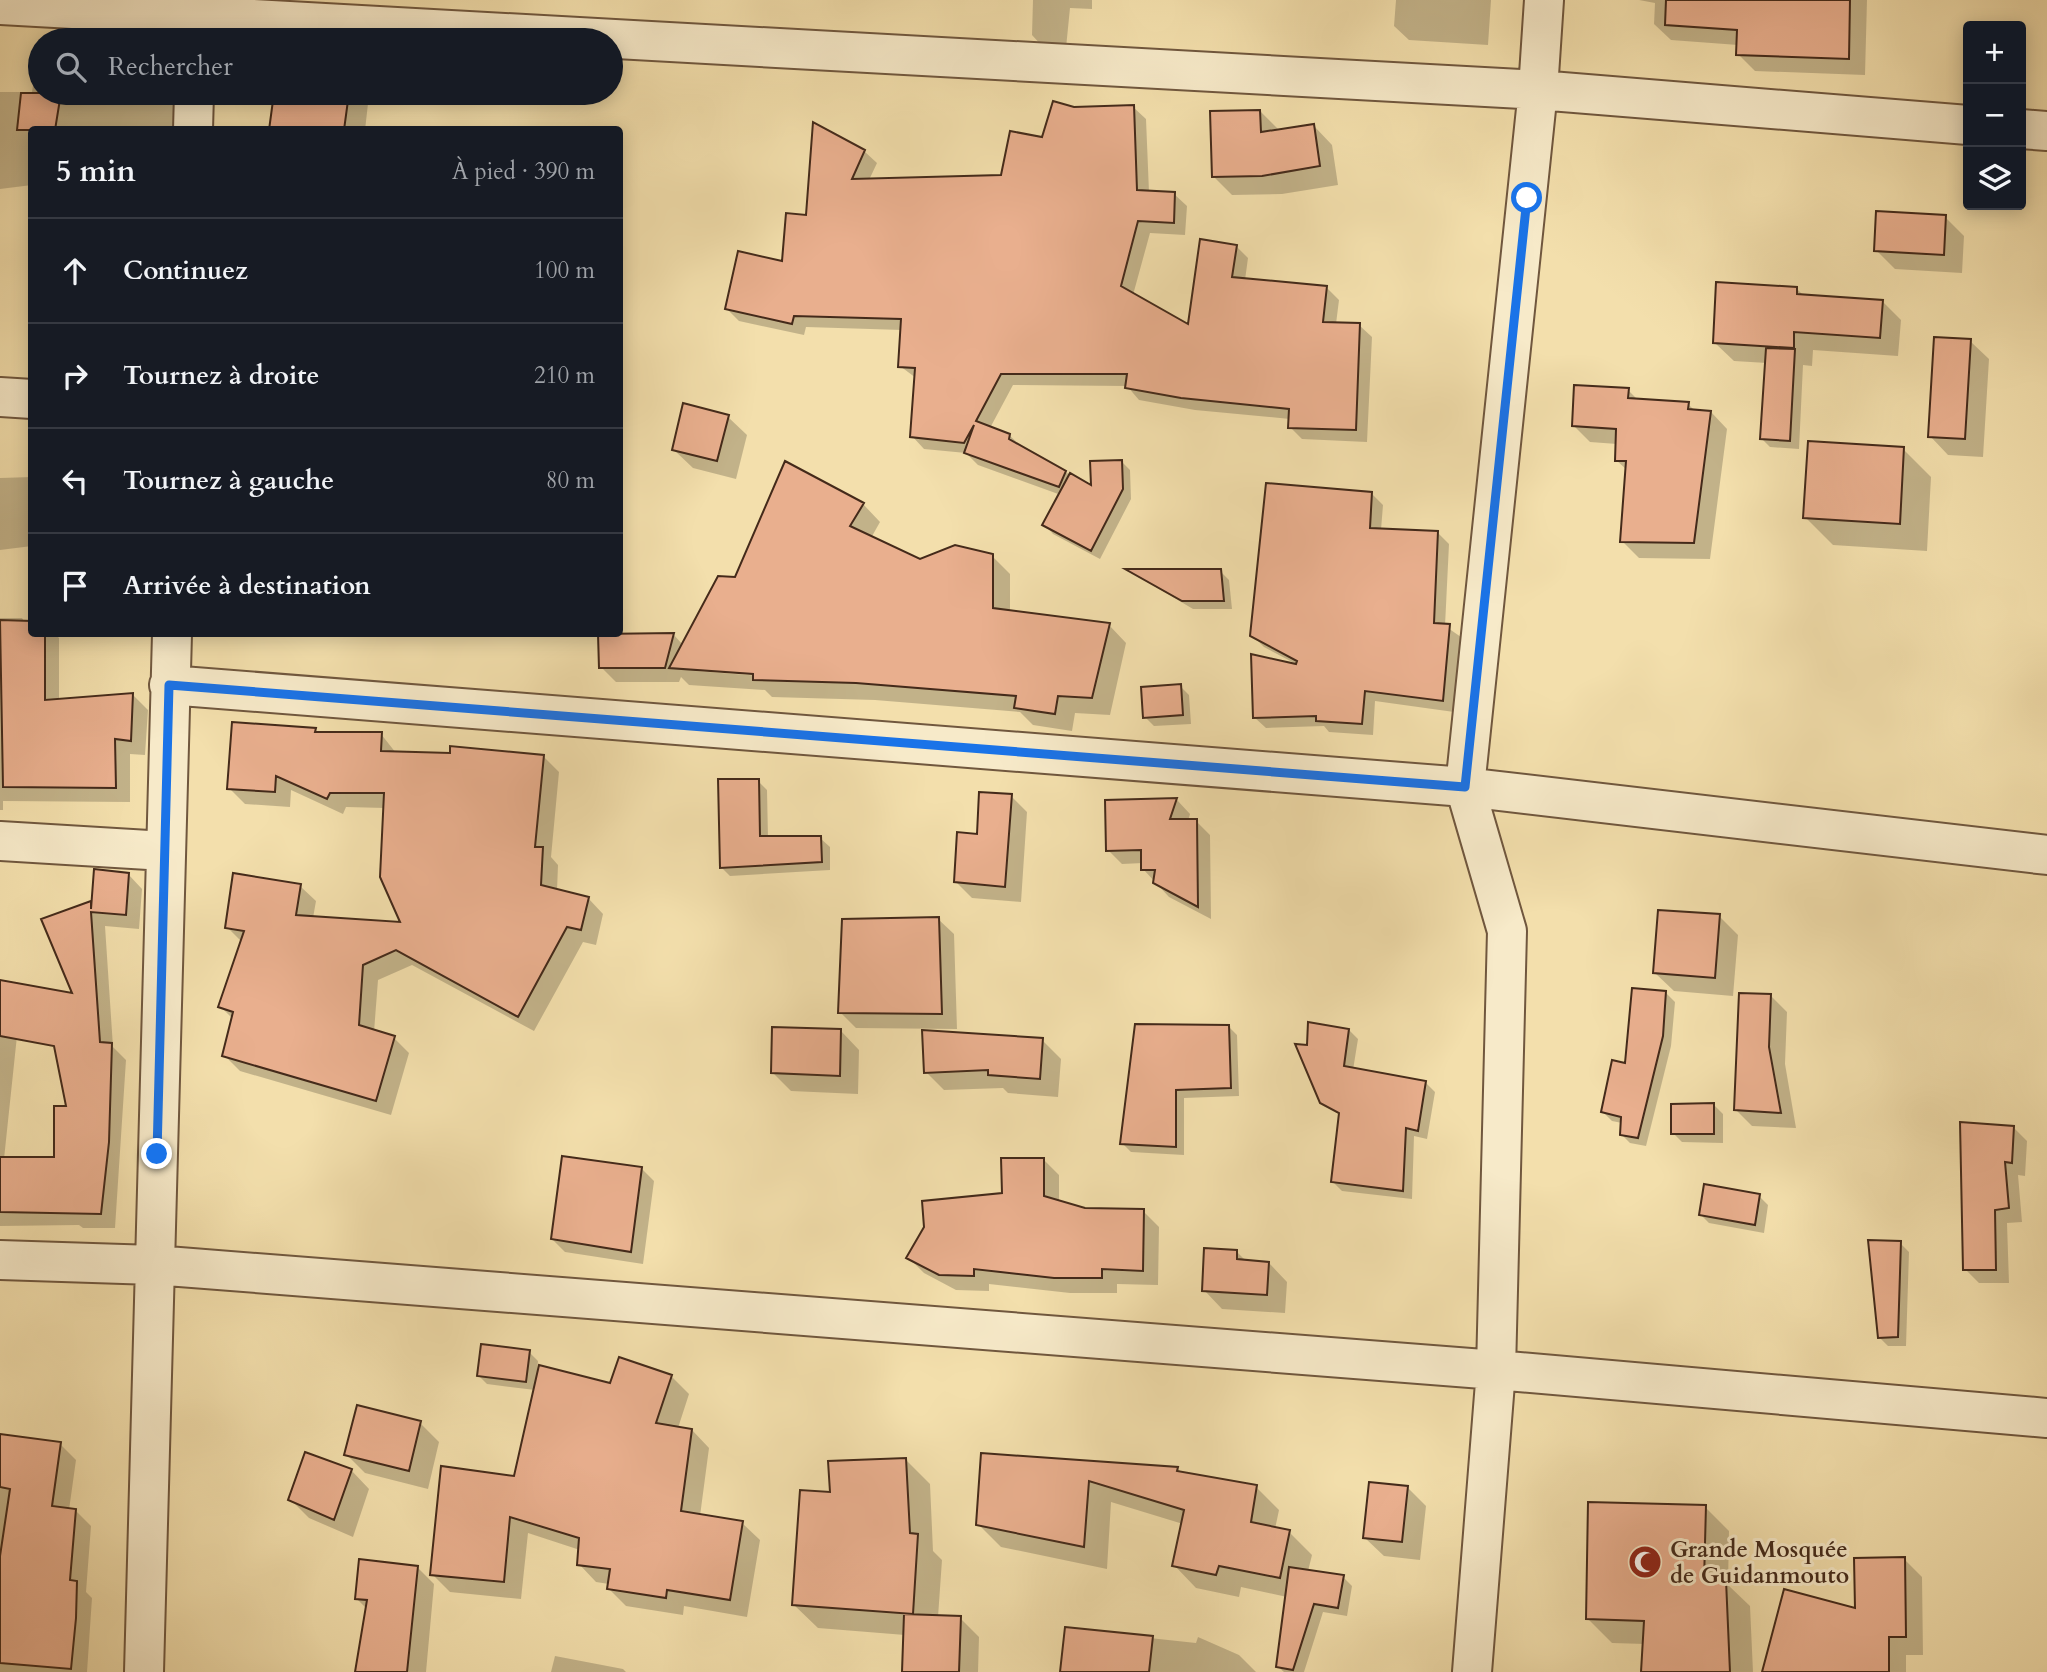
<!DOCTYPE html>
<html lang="fr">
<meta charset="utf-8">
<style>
:root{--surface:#171b24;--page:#20242c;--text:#f1f3f6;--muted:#9ea1a6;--line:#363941}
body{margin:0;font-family:Cardo,serif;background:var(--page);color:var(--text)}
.controls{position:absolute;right:21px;top:21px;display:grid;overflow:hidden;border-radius:7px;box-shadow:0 4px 18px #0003}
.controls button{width:63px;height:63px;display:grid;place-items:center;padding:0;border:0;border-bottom:2px solid var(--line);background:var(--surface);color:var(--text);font:35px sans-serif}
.stop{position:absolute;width:21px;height:21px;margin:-16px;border:5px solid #1a73e8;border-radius:50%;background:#fff}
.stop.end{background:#1a73e8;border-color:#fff;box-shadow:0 2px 7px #0008}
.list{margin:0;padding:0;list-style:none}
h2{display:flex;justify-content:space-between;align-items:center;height:91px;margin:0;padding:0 28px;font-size:30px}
h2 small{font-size:23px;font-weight:400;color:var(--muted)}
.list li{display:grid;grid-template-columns:46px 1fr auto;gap:21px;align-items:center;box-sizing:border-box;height:105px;padding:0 28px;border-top:2px solid var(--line)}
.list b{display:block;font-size:26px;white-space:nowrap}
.list em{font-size:23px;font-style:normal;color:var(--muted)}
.icon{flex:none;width:38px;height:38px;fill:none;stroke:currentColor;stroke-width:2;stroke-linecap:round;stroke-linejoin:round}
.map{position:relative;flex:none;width:2047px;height:1672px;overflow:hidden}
.search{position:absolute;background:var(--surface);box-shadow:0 4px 18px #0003;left:28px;top:28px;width:595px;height:77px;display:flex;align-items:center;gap:18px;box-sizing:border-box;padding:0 24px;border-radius:38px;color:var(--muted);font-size:26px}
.panel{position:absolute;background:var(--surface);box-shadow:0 4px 18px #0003;left:28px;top:126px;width:595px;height:511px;border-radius:7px}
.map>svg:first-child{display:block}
.shadow{fill:#0003;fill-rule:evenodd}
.building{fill:#e9af8e;stroke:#442a1a;stroke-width:2}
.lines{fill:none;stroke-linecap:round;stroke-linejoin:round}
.street-casing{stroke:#70573e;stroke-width:42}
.street{stroke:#f7eac9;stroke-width:38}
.route{stroke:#1a73e8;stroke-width:9}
.labels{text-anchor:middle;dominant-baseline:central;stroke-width:6;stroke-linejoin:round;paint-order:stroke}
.poi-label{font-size:23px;font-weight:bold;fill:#442a1a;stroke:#f7eac9;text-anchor:start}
</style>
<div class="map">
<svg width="2047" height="1672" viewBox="0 0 2047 1672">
<rect width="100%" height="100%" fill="#f3dfac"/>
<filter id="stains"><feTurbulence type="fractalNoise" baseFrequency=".00286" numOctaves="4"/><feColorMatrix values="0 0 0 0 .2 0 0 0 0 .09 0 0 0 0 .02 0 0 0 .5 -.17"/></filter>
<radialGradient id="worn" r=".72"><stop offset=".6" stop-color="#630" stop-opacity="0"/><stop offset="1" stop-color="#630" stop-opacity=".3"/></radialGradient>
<path class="shadow" d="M1033 0H1092V9L1070 8 1066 48 1043 47 1032 35Z
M1396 0H1491L1488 45 1409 40 1394 26Z
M1639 0H1867L1865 75 1755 71 1738 54V45L1671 40 1654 24 1655 3Z
M35 72 40 73V93H174L173 130H32V185L0 189V92H32Z
M276 93H367L369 95 365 130H271Z
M1133 107 1146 119 1149 192 1174 194 1187 206 1185 235 1150 233 1133 295 1189 327 1236 246 1248 258 1245 280 1326 287 1339 300 1336 324 1359 325 1372 337 1367 442 1302 439 1290 427V419L1195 410 1139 400 1127 386 1013 385 990 428 1009 435 1022 447 1093 488 1121 461 1130 470 1131 499 1100 559 1053 534 1045 525 1061 495 978 465 966 453 924 449 912 436 916 378 900 366 902 330 806 327 804 335 739 321 727 309 783 263 807 217 864 151 877 163 869 180 1002 176 1073 109Z
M1260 111 1280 131 1314 126 1332 145 1338 185 1282 194 1232 195 1213 176Z
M1945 217 1964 236 1962 273 1895 269 1876 250Z
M1797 289 1804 296 1882 301 1901 320 1898 356 1813 350 1812 366 1803 365 1799 449 1770 447 1761 438 1767 363 1734 361 1715 343Z
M1970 341 1989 359 1983 457 1948 455 1930 436Z
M1628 390 1638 400 1688 404 1696 412H1711L1727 429 1710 559 1639 558 1622 541 1627 470 1616 460 1617 444 1590 442 1574 426Z
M728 417 747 435 736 479 693 468 674 450Z
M1903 449 1931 477 1927 551 1833 545 1805 517Z
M32 477V546L0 550V478Z
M1371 493 1383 505 1381 530 1438 533 1449 544 1445 626 1461 637 1454 712 1375 701 1373 735 1329 732 1324 726 1266 728 1254 717 1296 664 1264 647 1252 635Z
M863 504 880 522 871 538 920 561 992 556 1010 574V612L1109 625 1126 643 1110 715 1075 713 1072 731 1033 725 1020 712 875 700 772 697 765 690 689 685 681 677 679 682H616L601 667 600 634H673L683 645 736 579ZM695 668 762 673V676L695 671Z
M1129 571H1220L1229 580 1232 609H1193Z
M0 618H22L32 634H55L59 638V700L133 695 148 710 145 755 130 754V802L3 801V810H0Z
M1180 686 1189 695 1191 724 1154 726 1145 717Z
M315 729 319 734H381L396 753 544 757 559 772 551 857 558 865 557 891 588 898 603 914 596 945 583 942 534 1031 412 965 378 980 374 1032 394 1038 409 1053 391 1115 240 1071 224 1055 233 1019 220 1006 242 942 227 927 300 886 316 901 313 918 403 924 385 808 346 807 343 814 291 790 290 807 245 804 229 788Z
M758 781 767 790 768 838H820L830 847V870L730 876 721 867Z
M1011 796 1027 812 1021 902 972 898 956 882 978 836Z
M1177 800 1190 814 1188 821H1196L1210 835 1211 919 1169 897 1143 869V863L1122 864 1108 850 1107 802Z
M128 874 142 889 139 929 105 926 113 1047 126 1060 115 1228H83L79 1225 0 1226V982L21 998 4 1159H56L68 1108 75 995 90 903 93 906Z
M1719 916 1738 935 1733 996 1674 991 1655 973Z
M938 919 954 934 957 1029 856 1028 840 1012Z
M1666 993 1675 1002 1671 1046 1646 1146 1630 1143 1621 1134 1622 1123 1612 1121 1603 1112Z
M1771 996 1787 1012 1785 1064 1796 1128 1752 1126 1736 1110Z
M1228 1026 1237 1035 1239 1096 1184 1098V1155L1131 1152 1122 1143Z
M1349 1030 1358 1039 1353 1070 1426 1083 1435 1092 1427 1139 1414 1136 1412 1199 1342 1191 1333 1182 1341 1116 1322 1102 1308 1047Z
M841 1031 859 1050 858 1094 791 1091 772 1072Z
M1042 1040 1061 1059 1058 1097 1008 1093 1003 1088 944 1090 926 1072Z
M1714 1105 1723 1114V1143L1682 1142 1673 1133Z
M2013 1127 2027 1141 2025 1176 2018 1175 2022 1222 2007 1223 2009 1283H1979L1965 1269Z
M1044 1160 1059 1175V1202L1085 1209 1143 1211 1159 1227 1158 1285 1117 1284V1293H1070L989 1284V1291L956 1290 924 1273 908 1257 1004 1195Z
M641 1168 654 1181 643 1264 565 1252 552 1239Z
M1759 1196 1768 1205 1764 1233 1709 1223 1700 1214Z
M1900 1243 1909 1252 1906 1346H1888L1879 1337Z
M1236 1251 1246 1261 1269 1263 1287 1282 1285 1313 1222 1309 1204 1290Z
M529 1352 538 1361 537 1373 612 1385 671 1376 689 1394 678 1428 692 1430 709 1448 700 1516 742 1523 760 1540 747 1617 684 1606 683 1615 626 1606 609 1589V1584L596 1582 579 1564 580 1550 528 1533 521 1599 450 1592 432 1574 515 1478 535 1390 487 1384 478 1375Z
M420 1423 439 1442 428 1489 365 1473 346 1454Z
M0 1436 60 1444 76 1460 69 1510H75L91 1526 86 1592 92 1598 87 1672H0Z
M983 1455 1177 1468 1183 1474 1256 1487 1279 1510 1275 1529 1289 1532 1312 1555 1308 1571 1343 1577 1352 1586 1347 1616 1323 1612 1304 1672H1284L1277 1666 1287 1597 1241 1587 1239 1597 1196 1588 1174 1565 1183 1524 1111 1502 1107 1569 1001 1547 978 1524Z
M906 1460 930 1484 933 1551 942 1560 938 1617 960 1618 979 1637 978 1672H904L905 1635 818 1628 793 1604 831 1494Z
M351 1470 369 1489 353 1537 309 1518 290 1499Z
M1407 1487 1426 1506 1420 1560 1384 1556 1365 1538Z
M1705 1507 1729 1531 1728 1585 1750 1606 1753 1672H1643L1645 1644 1612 1643 1587 1618Z
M1904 1559 1922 1577 1923 1655H1906V1672H1764L1857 1611Z
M417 1567 434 1584 426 1672H357L367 1609 356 1598Z
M1066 1629 1196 1643 1198 1637 1239 1655 1256 1672H1062Z
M555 1656 623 1669 626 1672H551Z"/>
<path class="building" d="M1666 0H1850L1849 59 1736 55 1737 30 1665 25Z
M21 93H61L55 130H17Z
M274 93H349L344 130H269Z
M1053 101 1074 107 1134 105 1137 190 1175 192 1174 223 1138 221 1121 286 1188 324 1200 239 1237 245 1232 277 1327 286 1323 322 1360 323 1356 430 1288 428 1289 409 1181 398 1125 388 1127 374H1001L976 421 1010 434 1009 439 1066 471 1059 487 964 453 974 425 964 443 910 437 915 368 898 367 901 319 794 316 792 324 725 309 738 251 782 261 786 213 806 215 813 122 865 150 852 179 1001 175 1010 131 1042 137Z
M1260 110 1261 132 1314 124 1320 166 1262 176 1212 177 1210 111Z
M1876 211 1946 215 1944 255 1874 251Z
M1716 282 1797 287V294L1883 300 1880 338 1794 332V348L1713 343Z
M1934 337 1971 339 1965 439 1928 437Z
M1766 348 1795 349 1790 441 1760 439Z
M1574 385 1629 388 1628 398 1689 402 1688 409 1711 411 1694 543 1620 542 1626 461H1615L1616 429 1572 426Z
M683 403 729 415 717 461 672 450Z
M1808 441 1904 447 1900 524 1803 518Z
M1122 460 1123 489 1091 551 1042 525 1070 473 1091 485 1090 461Z
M785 461 864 503 850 526 920 559 955 545 993 554V608L1110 623 1092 698 1058 696 1055 714 1014 708 1016 696 856 683 753 680V674L669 668 718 576 735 577Z
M1266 483 1372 492 1370 528 1438 531 1434 623 1450 624 1443 701 1365 691 1362 724 1316 721V716L1253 718 1251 654 1296 664 1297 661 1250 636Z
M1125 569H1221L1224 601H1182Z
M0 620 32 621V634H45V700L133 693 131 741 115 739 116 788 3 787Z
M674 633 665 668H599L598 634Z
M1181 684 1183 715 1143 718 1141 687Z
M232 722 316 728 315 732H382L381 751 450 753V746L544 755 535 847H543L541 885 589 897 581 930 567 927 518 1017 396 950 363 965 359 1025 395 1036 376 1101 222 1056 233 1012 218 1007 244 931 225 928 233 873 301 884 296 915 400 922 380 877 384 793H330L327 799 276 776 275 792 227 789Z
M718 779H759L760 836H821L822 862 720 868Z
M979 792 1012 794 1005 887 954 882 957 832 977 834Z
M1177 798 1170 819H1197L1198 907 1153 883 1155 870H1141V850L1106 851 1105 800Z
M94 869 129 873 126 915 91 912 100 1042 112 1043 109 1142 101 1214 0 1212V1157H54V1106H66L54 1046 0 1036V980L72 993 41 919 91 901V909Z
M1658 910 1720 914 1715 978 1653 973Z
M939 917 942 1014 838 1013 842 919Z
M1632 988 1666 991 1663 1036 1638 1138 1620 1135 1621 1117 1601 1112 1612 1060 1625 1063Z
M1739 993 1771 994 1769 1047 1781 1113 1734 1110Z
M1308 1022 1349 1029 1344 1066 1426 1081 1418 1131 1406 1128 1403 1191 1331 1182 1339 1113 1320 1103 1295 1044 1307 1045Z
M1135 1024 1229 1025 1231 1088 1176 1090V1147L1120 1144Z
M772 1027 841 1029 840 1076 771 1073Z
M922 1030 1043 1038 1040 1079 988 1075V1070L924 1073Z
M1714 1103V1134H1671V1104Z
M1960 1122 2014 1126 2012 1163 2005 1162 2009 1208 1995 1210 1996 1270H1963Z
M562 1156 642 1167 631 1252 551 1239Z
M1001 1158H1044V1196L1085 1208 1144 1209 1143 1271 1102 1269V1278H1054L974 1269V1276L939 1275 906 1258 924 1227 922 1201 1002 1193Z
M1704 1184 1760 1194 1755 1225 1699 1215Z
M1868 1240 1901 1241 1898 1337 1878 1338Z
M1204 1248 1237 1250V1259L1269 1262 1267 1295 1202 1291Z
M481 1344 530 1350 526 1382 477 1376Z
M619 1357 672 1375 656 1423 692 1429 681 1511 743 1521 730 1600 667 1590 666 1598 607 1589 610 1569 577 1565 579 1538 510 1517 504 1582 430 1575 441 1466 514 1476 539 1365 610 1383Z
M357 1405 421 1421 409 1471 344 1455Z
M0 1434 61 1442 52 1506 76 1509 70 1580 77 1581 76 1618 71 1669 0 1663V1556L10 1489 0 1487Z
M305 1452 352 1469 334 1520 288 1500Z
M981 1453 1178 1467 1177 1471 1257 1485 1251 1522 1290 1530 1280 1578 1219 1566 1216 1575 1172 1566 1184 1510 1089 1481 1084 1547 976 1525Z
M906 1458 910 1533 918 1534 913 1614 792 1605 800 1490 830 1492 828 1461Z
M1369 1482 1408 1486 1402 1542 1363 1538Z
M1588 1502 1706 1505 1704 1582 1726 1580 1730 1672H1641L1644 1621 1586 1619Z
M1905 1557 1906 1637H1889V1672H1762L1784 1589 1855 1608 1854 1558Z
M359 1559 418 1566 407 1672H355L367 1600 355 1599Z
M1289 1567 1344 1575 1338 1608 1314 1604 1293 1670 1276 1667Z
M904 1614 961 1616 959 1672H902Z
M1065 1627 1153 1636 1149 1672H1060Z"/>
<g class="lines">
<defs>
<path id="street" d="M0 5 1538 90 1968 125
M2021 129 2047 131
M193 130 194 93
M0 397 32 399
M169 685 1465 787 2047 855
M0 841 165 851
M0 1260 154 1265 1496 1370 2047 1418
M144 1672 172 634
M1472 1672 1496 1370 1507 931 1465 787 1538 90 1544 0"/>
</defs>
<use href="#street" class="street-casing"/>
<use href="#street" class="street"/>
</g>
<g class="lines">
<path class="route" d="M157 1154 169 685 1465 787 1527 198"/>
</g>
<defs>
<symbol id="mosque-disc" viewBox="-11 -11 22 22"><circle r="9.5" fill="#8f2418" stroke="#f7eac9"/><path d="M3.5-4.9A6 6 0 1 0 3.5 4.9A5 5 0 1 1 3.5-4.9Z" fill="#fff"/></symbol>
</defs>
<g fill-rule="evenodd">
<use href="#mosque-disc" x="1626" y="1543" width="38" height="38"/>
</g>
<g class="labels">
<g class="poi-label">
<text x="1670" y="1549">Grande Mosquée<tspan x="1670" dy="26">de Guidanmouto</tspan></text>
</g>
</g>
<rect width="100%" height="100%" filter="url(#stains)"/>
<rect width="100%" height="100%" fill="url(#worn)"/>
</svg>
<div class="controls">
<button>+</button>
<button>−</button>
<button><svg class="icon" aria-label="layers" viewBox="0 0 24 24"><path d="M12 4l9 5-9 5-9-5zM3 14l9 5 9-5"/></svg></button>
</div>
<div class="stop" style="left:1527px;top:198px"></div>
<div class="stop end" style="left:157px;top:1154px"></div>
<div class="search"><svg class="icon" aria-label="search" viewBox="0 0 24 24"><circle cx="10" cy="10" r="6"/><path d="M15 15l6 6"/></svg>Rechercher</div>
<section class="panel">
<h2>5 min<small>À pied · 390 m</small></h2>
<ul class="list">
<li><svg class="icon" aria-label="ahead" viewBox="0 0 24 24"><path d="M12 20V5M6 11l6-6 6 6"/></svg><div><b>Continuez</b></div><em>100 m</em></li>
<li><svg class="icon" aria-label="right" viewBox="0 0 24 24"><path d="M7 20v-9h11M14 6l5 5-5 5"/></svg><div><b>Tournez à droite</b></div><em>210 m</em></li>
<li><svg class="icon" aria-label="left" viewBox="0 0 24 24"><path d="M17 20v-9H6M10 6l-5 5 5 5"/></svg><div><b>Tournez à gauche</b></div><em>80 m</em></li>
<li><svg class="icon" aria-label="arrive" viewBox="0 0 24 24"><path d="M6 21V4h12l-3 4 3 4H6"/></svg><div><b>Arrivée à destination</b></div></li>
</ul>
</section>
</div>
